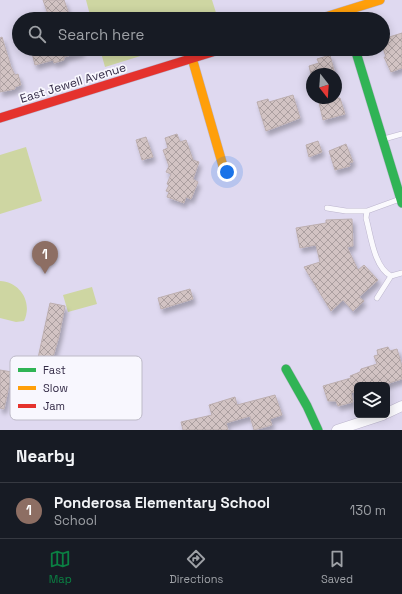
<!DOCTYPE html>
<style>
:root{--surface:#171b24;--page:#20242c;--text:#f1f3f6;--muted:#9ea1a6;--line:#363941;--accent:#0b8043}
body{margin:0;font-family:"Space Grotesk",sans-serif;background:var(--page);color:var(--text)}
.controls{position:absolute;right:12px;bottom:12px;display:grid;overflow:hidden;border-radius:6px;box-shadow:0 2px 10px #0003}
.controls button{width:36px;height:36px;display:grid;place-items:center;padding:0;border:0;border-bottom:1px solid var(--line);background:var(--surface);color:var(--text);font:20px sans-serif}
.compass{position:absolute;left:306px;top:68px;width:36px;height:36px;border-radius:50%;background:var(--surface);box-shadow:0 2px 10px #0003;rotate:163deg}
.you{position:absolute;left:227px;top:172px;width:14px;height:14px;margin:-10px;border:3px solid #fff;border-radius:50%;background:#1a73e8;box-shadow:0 0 0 6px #1a73e833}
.badge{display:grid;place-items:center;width:26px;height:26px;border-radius:50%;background:var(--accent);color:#fff;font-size:13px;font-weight:700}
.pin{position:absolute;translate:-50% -33px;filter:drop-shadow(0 1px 2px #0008)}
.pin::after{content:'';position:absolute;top:21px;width:14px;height:12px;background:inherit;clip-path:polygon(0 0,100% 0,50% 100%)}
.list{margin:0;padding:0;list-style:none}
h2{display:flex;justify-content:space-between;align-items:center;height:52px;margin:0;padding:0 16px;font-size:17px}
h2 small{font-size:13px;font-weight:400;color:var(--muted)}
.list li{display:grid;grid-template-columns:26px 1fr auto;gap:12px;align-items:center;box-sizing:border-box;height:56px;padding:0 16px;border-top:1px solid var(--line)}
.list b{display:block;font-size:15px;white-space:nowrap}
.list p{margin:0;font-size:13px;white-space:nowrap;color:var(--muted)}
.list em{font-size:13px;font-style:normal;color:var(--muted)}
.icon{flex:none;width:22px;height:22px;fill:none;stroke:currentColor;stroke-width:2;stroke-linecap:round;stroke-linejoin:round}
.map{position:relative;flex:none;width:402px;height:430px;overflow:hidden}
.search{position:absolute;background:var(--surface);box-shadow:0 2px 10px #0003;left:12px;right:12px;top:12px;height:44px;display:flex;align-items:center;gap:10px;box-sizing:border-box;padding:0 14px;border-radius:22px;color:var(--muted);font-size:15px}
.sheet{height:108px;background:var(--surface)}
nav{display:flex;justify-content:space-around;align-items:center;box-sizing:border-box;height:56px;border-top:1px solid var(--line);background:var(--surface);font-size:11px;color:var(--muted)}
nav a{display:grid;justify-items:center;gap:2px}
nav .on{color:var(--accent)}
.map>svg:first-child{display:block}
.green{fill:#ced6a2}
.building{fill:url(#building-cross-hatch);stroke:#bcaeaf;filter:url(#shadow)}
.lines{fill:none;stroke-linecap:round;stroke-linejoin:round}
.lane-casing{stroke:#bcb5cd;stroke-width:6}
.street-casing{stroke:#bcb5cd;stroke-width:11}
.fast-casing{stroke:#bcb5cd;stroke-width:10}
.slow-casing{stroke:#bcb5cd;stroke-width:10}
.jam-casing{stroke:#bcb5cd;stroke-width:10}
.lane{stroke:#faf9fd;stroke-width:5}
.street{stroke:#faf9fd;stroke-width:10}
.fast{stroke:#30b455;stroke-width:9}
.slow{stroke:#ff9f0a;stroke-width:9}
.jam{stroke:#e5322d;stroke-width:9}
.labels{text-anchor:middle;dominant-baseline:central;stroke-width:3.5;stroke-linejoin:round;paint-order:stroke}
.street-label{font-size:12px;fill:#342b47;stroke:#f8f7fe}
.key{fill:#f8f7fe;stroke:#bdbac7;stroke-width:1}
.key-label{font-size:11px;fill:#342b47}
</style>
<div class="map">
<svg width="402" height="430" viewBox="0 0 402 430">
<defs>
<pattern id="building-cross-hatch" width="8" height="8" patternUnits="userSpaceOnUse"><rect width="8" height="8" fill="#d2c3c3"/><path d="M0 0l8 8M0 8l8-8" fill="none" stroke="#ab9fa0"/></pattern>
<filter id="shadow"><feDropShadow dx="2.5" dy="4.5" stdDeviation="2" flood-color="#0004"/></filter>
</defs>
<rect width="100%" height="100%" fill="#dfd9f0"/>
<path class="green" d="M86 0H212L218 19H91Z
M100 49H163L105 67Z
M26 147 42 201 0 214V155Z
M0 281C20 282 33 302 24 321L16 322 0 318Z
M92 287 97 304 68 312 63 295Z"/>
<path class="building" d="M43 0H64L69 14 53 19 51 13 48 14Z
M402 33V68L391 72 384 57H386L383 48V39Z
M2 37 11 67 15 75 18 74 21 85 15 87V89L0 92V38Z
M45 49H82V52L64 57V60L54 63 53 60 35 65 32 53Z
M330 55 335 74H311L309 66 319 63 317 59Z
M293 95 300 118 266 131 257 102 268 99 269 102Z
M318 98H340L345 114 323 120Z
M177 134 180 142 186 140 193 160 199 162 193 179 198 182 191 199 186 197 184 203 167 197 169 192 166 191 169 185 167 184 171 174 166 172 169 166 163 150 168 148 165 138Z
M146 137 153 157 142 160 136 140Z
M318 141 322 152 309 157 306 145Z
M346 144 353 162 349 163 350 166 335 170 329 151Z
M352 219 353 246 347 247 358 270 364 265 378 280 359 297 364 301 353 311 343 300 331 311 304 267 320 262 316 245 300 248 296 228 326 223V220Z
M190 289 193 299 161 309 158 298Z
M50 303 65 306 59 336 48 375 35 372Z
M388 347 390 351 397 349 402 366V379L383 385H357V391L351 393 353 402 338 406 336 401H328L323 386 351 378 350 376 360 372 361 369 377 364 374 356 378 355 377 350Z
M0 370 12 372 4 409 0 408Z
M275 395 282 415 270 419 272 425 254 430 250 416 226 423 228 430H183L181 422 212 415 209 405 235 397 237 405Z"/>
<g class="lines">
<defs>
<path id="lane" d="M384 139 402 134
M400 199 367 211 366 218C371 236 374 267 391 276L402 273
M327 208 346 211H367
M377 298 391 276"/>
<path id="street" d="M387 413 402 406
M337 430 383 415"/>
<path id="fast" d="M355 49 402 203
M286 369 307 406 318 430"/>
<path id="slow" d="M319 19 380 0
M192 58 223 166"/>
<path id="jam" d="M0 118 222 49"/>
</defs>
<use href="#lane" class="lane-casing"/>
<use href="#street" class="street-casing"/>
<use href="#fast" class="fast-casing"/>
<use href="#slow" class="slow-casing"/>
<use href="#jam" class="jam-casing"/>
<use href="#lane" class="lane"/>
<use href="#street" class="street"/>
<use href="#fast" class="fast"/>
<use href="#slow" class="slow"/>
<use href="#jam" class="jam"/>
</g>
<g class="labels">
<g class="street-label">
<text transform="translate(73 83) rotate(-17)">East Jewell Avenue</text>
</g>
</g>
<rect x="10" y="356" width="132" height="64" rx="6" class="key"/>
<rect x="18" y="368" width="18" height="4" fill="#30b455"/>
<rect x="18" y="386" width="18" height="4" fill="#ff9f0a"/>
<rect x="18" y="404" width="18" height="4" fill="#e5322d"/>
<g class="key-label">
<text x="43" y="374">Fast</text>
<text x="43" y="392">Slow</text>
<text x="43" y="410">Jam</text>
</g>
</svg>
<div class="controls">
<button><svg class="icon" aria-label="layers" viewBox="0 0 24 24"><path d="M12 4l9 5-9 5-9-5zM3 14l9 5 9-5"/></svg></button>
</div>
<svg class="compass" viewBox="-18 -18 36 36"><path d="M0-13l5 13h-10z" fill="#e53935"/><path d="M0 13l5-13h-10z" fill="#9ea1a6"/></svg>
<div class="you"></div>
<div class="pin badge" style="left:45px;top:274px;background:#8d6e63">1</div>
<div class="search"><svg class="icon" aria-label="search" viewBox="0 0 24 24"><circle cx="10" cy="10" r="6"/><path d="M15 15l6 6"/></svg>Search here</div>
</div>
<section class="sheet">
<h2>Nearby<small></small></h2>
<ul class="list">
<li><span class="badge" style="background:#8d6e63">1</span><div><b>Ponderosa Elementary School</b><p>School</p></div><em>130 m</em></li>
</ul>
</section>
<nav>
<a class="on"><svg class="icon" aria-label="map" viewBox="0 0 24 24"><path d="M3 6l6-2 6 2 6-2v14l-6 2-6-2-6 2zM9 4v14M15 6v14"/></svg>Map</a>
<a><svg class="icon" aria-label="directions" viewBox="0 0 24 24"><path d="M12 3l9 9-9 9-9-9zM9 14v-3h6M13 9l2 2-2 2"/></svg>Directions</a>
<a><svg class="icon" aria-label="saved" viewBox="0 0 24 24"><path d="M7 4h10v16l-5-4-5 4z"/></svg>Saved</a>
</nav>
